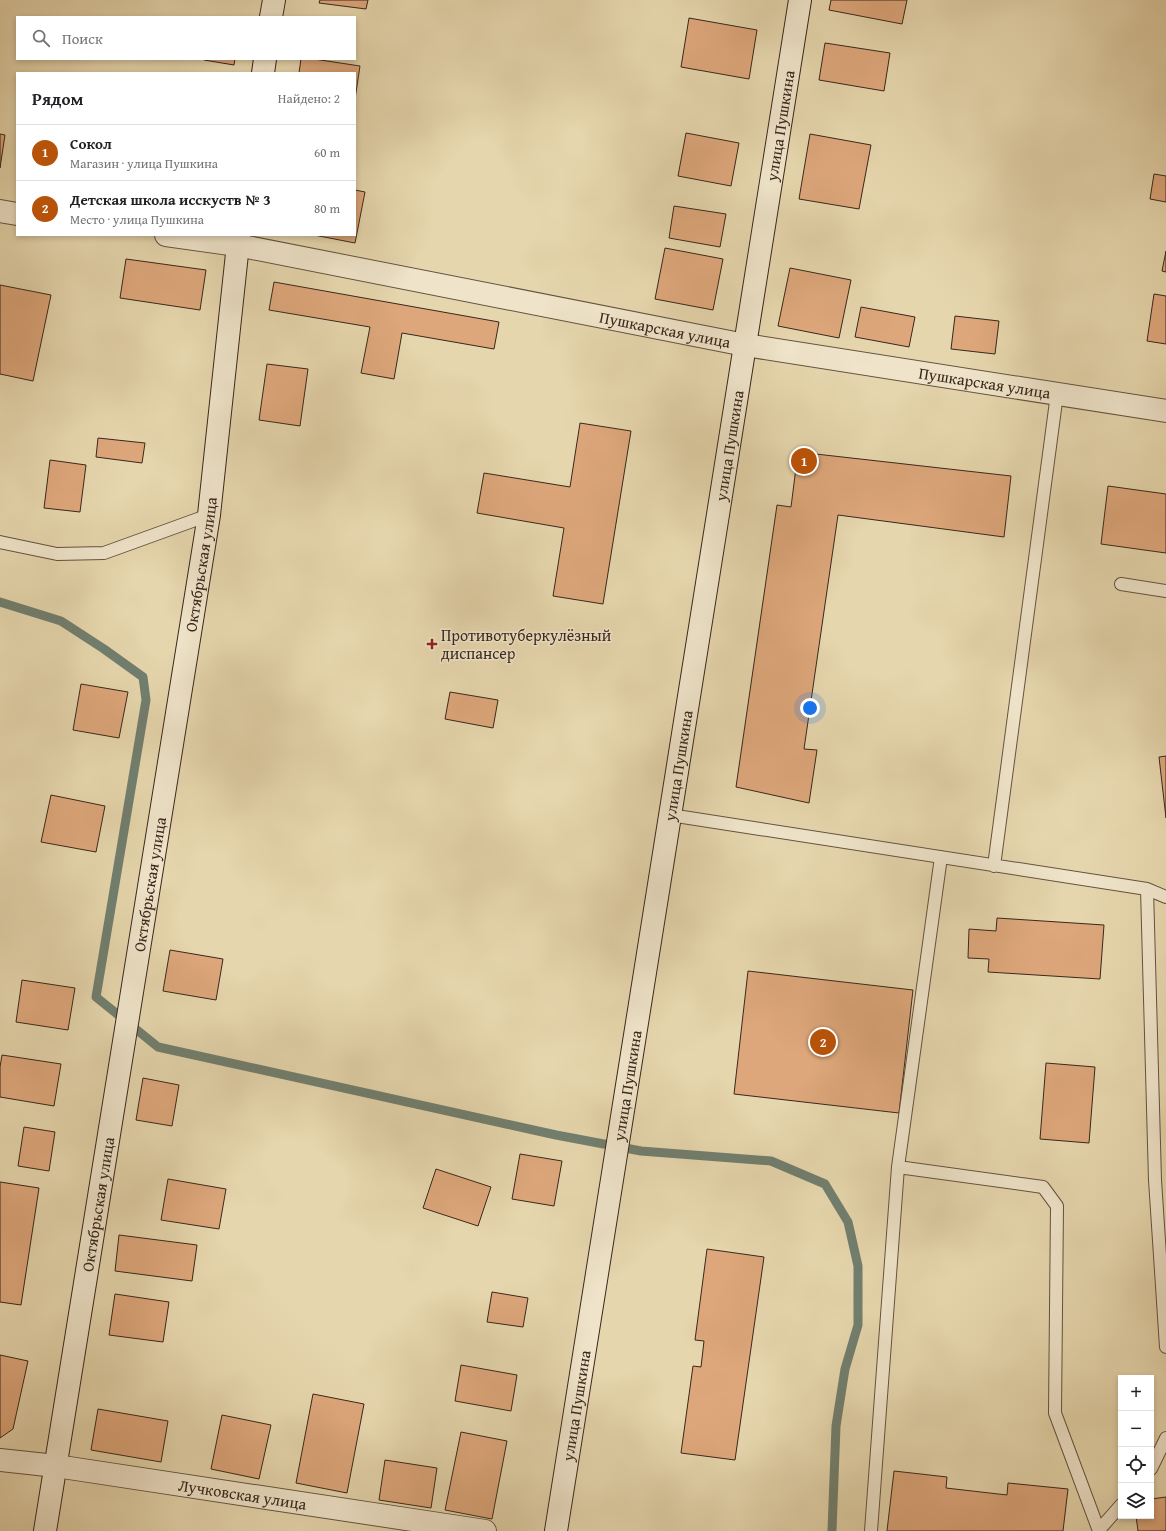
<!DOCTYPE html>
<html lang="ru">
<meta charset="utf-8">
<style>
:root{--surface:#fff;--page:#f2f2f2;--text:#202124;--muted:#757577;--line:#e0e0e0;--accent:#b45309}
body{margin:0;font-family:"Gentium Book Plus",serif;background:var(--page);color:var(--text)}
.controls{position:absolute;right:12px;bottom:12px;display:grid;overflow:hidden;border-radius:0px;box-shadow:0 2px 6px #0003}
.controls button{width:36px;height:36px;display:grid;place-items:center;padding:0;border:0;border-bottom:1px solid var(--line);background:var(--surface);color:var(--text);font:20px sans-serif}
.you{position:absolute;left:810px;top:708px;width:14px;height:14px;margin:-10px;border:3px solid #fff;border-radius:50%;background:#1a73e8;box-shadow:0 0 0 6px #1a73e833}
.badge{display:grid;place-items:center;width:26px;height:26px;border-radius:50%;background:var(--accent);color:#fff;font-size:13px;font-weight:700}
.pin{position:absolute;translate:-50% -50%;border:2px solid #fff;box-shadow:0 1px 4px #0006}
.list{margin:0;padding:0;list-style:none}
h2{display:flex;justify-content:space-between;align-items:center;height:52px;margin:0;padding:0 16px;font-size:17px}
h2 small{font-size:13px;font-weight:400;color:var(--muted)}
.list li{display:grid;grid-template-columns:26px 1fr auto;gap:12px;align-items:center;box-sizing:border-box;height:56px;padding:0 16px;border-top:1px solid var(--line)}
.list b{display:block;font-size:15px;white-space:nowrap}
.list p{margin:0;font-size:13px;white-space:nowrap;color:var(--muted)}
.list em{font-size:13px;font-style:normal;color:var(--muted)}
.icon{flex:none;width:22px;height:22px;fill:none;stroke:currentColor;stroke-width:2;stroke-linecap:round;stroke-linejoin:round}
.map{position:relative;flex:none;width:1166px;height:1531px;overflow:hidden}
.search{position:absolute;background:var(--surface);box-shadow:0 2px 6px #0003;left:16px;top:16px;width:340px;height:44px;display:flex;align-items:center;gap:10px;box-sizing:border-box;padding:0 14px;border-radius:0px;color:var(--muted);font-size:15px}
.panel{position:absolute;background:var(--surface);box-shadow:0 2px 6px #0003;left:16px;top:72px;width:340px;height:164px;border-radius:0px}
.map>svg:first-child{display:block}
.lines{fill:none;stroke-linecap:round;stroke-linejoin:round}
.stream{stroke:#717f6f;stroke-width:9}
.building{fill:#dda77b;stroke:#39271c}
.lane-casing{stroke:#645340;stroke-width:14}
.street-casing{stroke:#645340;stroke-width:24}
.secondary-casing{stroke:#39271c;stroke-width:24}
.lane{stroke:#efe4ca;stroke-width:12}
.street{stroke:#efe4ca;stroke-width:22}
.secondary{stroke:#efe4ca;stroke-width:22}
.poi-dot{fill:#8f2418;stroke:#efe4ca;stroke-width:1.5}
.labels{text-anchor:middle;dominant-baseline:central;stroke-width:3;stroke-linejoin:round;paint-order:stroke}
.street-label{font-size:16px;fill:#39271c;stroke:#efe4ca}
.poi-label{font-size:16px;fill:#39271c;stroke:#efe4ca;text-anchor:start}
</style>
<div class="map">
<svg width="1166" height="1531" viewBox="0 0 1166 1531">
<rect width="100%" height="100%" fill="#e6d6ad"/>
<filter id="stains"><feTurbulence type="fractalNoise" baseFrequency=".005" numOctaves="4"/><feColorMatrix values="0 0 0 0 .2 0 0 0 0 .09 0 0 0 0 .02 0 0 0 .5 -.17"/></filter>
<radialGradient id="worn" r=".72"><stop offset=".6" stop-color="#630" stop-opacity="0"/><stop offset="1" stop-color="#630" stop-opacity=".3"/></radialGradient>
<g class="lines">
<path class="stream" d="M0 602 61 621 104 649 143 677 146 700 96 997 158 1047 556 1135 641 1151 771 1161 825 1184 848 1222 858 1266V1325L845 1369 836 1426 832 1531"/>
</g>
<path class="building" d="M320 0H368L366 9 319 3Z
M831 0H907L902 24 829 10Z
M689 18 757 30 749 79 681 67Z
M825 43 890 53 884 91 819 80Z
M204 59H235L234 65 204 60Z
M301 59H314L360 66 355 99V73H299Z
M686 133 739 143 731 186 678 176Z
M0 134 5 135 0 168Z
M810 134 871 145 859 209 799 199Z
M1154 174 1166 176V202L1150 199Z
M355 190 365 192 355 243 314 235H355Z
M674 206 726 214 720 247 669 238Z
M665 248 723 259 713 310 655 299Z
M1166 251V272L1162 271Z
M126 259 206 270 200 310 120 298Z
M790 268 851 280 839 338 778 326Z
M274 282 499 322 494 349 402 333 394 379 361 373 370 327 269 310Z
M0 285 51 295 33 381 0 374Z
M1154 294 1166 296V344L1147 341Z
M861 307 915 317 909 347 855 337Z
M955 316 999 321 995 354 951 349Z
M267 364 308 369 300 426 259 420Z
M580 423 631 431 603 604 553 596 564 528 477 513 484 473 570 487Z
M98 438 145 443 142 463 96 457Z
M798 452 1011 476 1004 537 838 515 804 749 817 750 809 803 736 787 777 505 791 507Z
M50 460 86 465 80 512 44 508Z
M1108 486 1166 494V553L1101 544Z
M81 684 128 692 119 738 73 730Z
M450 692 498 700 493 728 445 719Z
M1166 756V818L1159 757Z
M51 795 105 806 96 852 41 842Z
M997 918 1104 925 1100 979 988 972 989 959 968 958 969 929 996 931Z
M170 950 223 959 216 1000 163 991Z
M748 971 913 990 899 1113 734 1094Z
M22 980 75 988 68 1030 16 1022Z
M2 1055 61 1064 54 1106 0 1097V1067Z
M1046 1063 1095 1067 1089 1143 1040 1139Z
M143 1078 179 1085 172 1126 136 1120Z
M24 1127 55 1132 49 1171 18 1166Z
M520 1154 562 1161 554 1206 512 1199Z
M436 1169 491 1187 478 1226 423 1208Z
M168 1179 226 1189 219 1229 161 1220Z
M0 1182 39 1188 21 1305 0 1302Z
M119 1235 197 1245 192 1281 115 1271Z
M707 1249 764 1257 735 1460 681 1453 693 1366 701 1367 704 1341 695 1340Z
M492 1292 528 1298 523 1327 487 1322Z
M115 1294 169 1302 163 1342 109 1335Z
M0 1355 28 1361 13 1429 0 1438Z
M461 1365 517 1375 511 1411 455 1401Z
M313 1394 364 1404 347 1493 296 1483Z
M98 1409 168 1421 161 1462 91 1450Z
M222 1415 271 1425 259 1479 211 1469Z
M461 1432 507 1441 492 1519 445 1510Z
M385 1460 437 1468 431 1508 379 1500Z
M894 1471 947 1477 946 1488 1007 1495 1008 1483 1068 1489 1063 1531H887Z
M1166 1497V1531H1138L1136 1516H1151V1499Z"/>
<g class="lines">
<defs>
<path id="lane" d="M0 542 57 554 104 553 209 515
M1121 584 1166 591
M670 815 1147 889 1166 897
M994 866 1057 394
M1147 889 1155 1180 1166 1347
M898 1167 1043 1187 1057 1206 1055 1413 1099 1531
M1151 1469 1166 1438
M1099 1530 1121 1505
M871 1531 898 1167 941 857"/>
<g id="street">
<path d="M0 211 17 214"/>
<path id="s1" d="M166 235 237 245 745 345 1166 411"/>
<path id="s2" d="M0 1460 56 1466 485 1531"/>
</g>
<g id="secondary">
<path d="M271 17 274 0"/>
<path d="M263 73 265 59"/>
<path id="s3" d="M45 1531 209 515 239 235"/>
<path id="s4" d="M556 1531 800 0"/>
</g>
</defs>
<use href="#lane" class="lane-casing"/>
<use href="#street" class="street-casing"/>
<use href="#secondary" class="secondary-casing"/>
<use href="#lane" class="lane"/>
<use href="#street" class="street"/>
<use href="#secondary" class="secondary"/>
</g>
<path class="poi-dot" d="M430 638h4v4h4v4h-4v4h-4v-4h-4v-4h4z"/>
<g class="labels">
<g class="street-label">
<text stroke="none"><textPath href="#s4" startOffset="1423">улица Пушкина</textPath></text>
<text stroke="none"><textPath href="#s1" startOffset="508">Пушкарская улица</textPath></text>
<text stroke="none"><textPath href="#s1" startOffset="832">Пушкарская улица</textPath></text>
<text stroke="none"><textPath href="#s4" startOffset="1099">улица Пушкина</textPath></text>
<text stroke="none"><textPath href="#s3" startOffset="979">Октябрьская улица</textPath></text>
<text stroke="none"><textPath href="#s4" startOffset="775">улица Пушкина</textPath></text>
<text stroke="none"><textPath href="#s3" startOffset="655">Октябрьская улица</textPath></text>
<text stroke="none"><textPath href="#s4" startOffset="451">улица Пушкина</textPath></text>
<text stroke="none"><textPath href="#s3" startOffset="331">Октябрьская улица</textPath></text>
<text stroke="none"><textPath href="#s4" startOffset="127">улица Пушкина</textPath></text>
<text stroke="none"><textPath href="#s2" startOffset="245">Лучковская улица</textPath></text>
</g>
<g class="poi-label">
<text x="441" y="635">Противотуберкулёзный<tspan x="441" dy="18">диспансер</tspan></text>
</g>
</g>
<rect width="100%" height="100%" filter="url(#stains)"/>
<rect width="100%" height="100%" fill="url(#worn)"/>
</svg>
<div class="controls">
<button>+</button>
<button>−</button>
<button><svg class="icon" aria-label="locate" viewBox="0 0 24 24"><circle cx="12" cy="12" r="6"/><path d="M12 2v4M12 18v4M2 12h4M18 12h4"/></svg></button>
<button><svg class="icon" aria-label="layers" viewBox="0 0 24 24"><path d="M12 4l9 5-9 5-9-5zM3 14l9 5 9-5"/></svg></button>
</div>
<div class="you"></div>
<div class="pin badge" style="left:804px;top:461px">1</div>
<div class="pin badge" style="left:823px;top:1042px">2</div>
<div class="search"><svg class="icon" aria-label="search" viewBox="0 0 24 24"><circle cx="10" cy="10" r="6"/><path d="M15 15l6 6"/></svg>Поиск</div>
<section class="panel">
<h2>Рядом<small>Найдено: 2</small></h2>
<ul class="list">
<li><span class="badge">1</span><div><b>Сокол</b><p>Магазин · улица Пушкина</p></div><em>60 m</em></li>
<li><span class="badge">2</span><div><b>Детская школа исскуств № 3</b><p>Место · улица Пушкина</p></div><em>80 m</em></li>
</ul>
</section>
</div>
